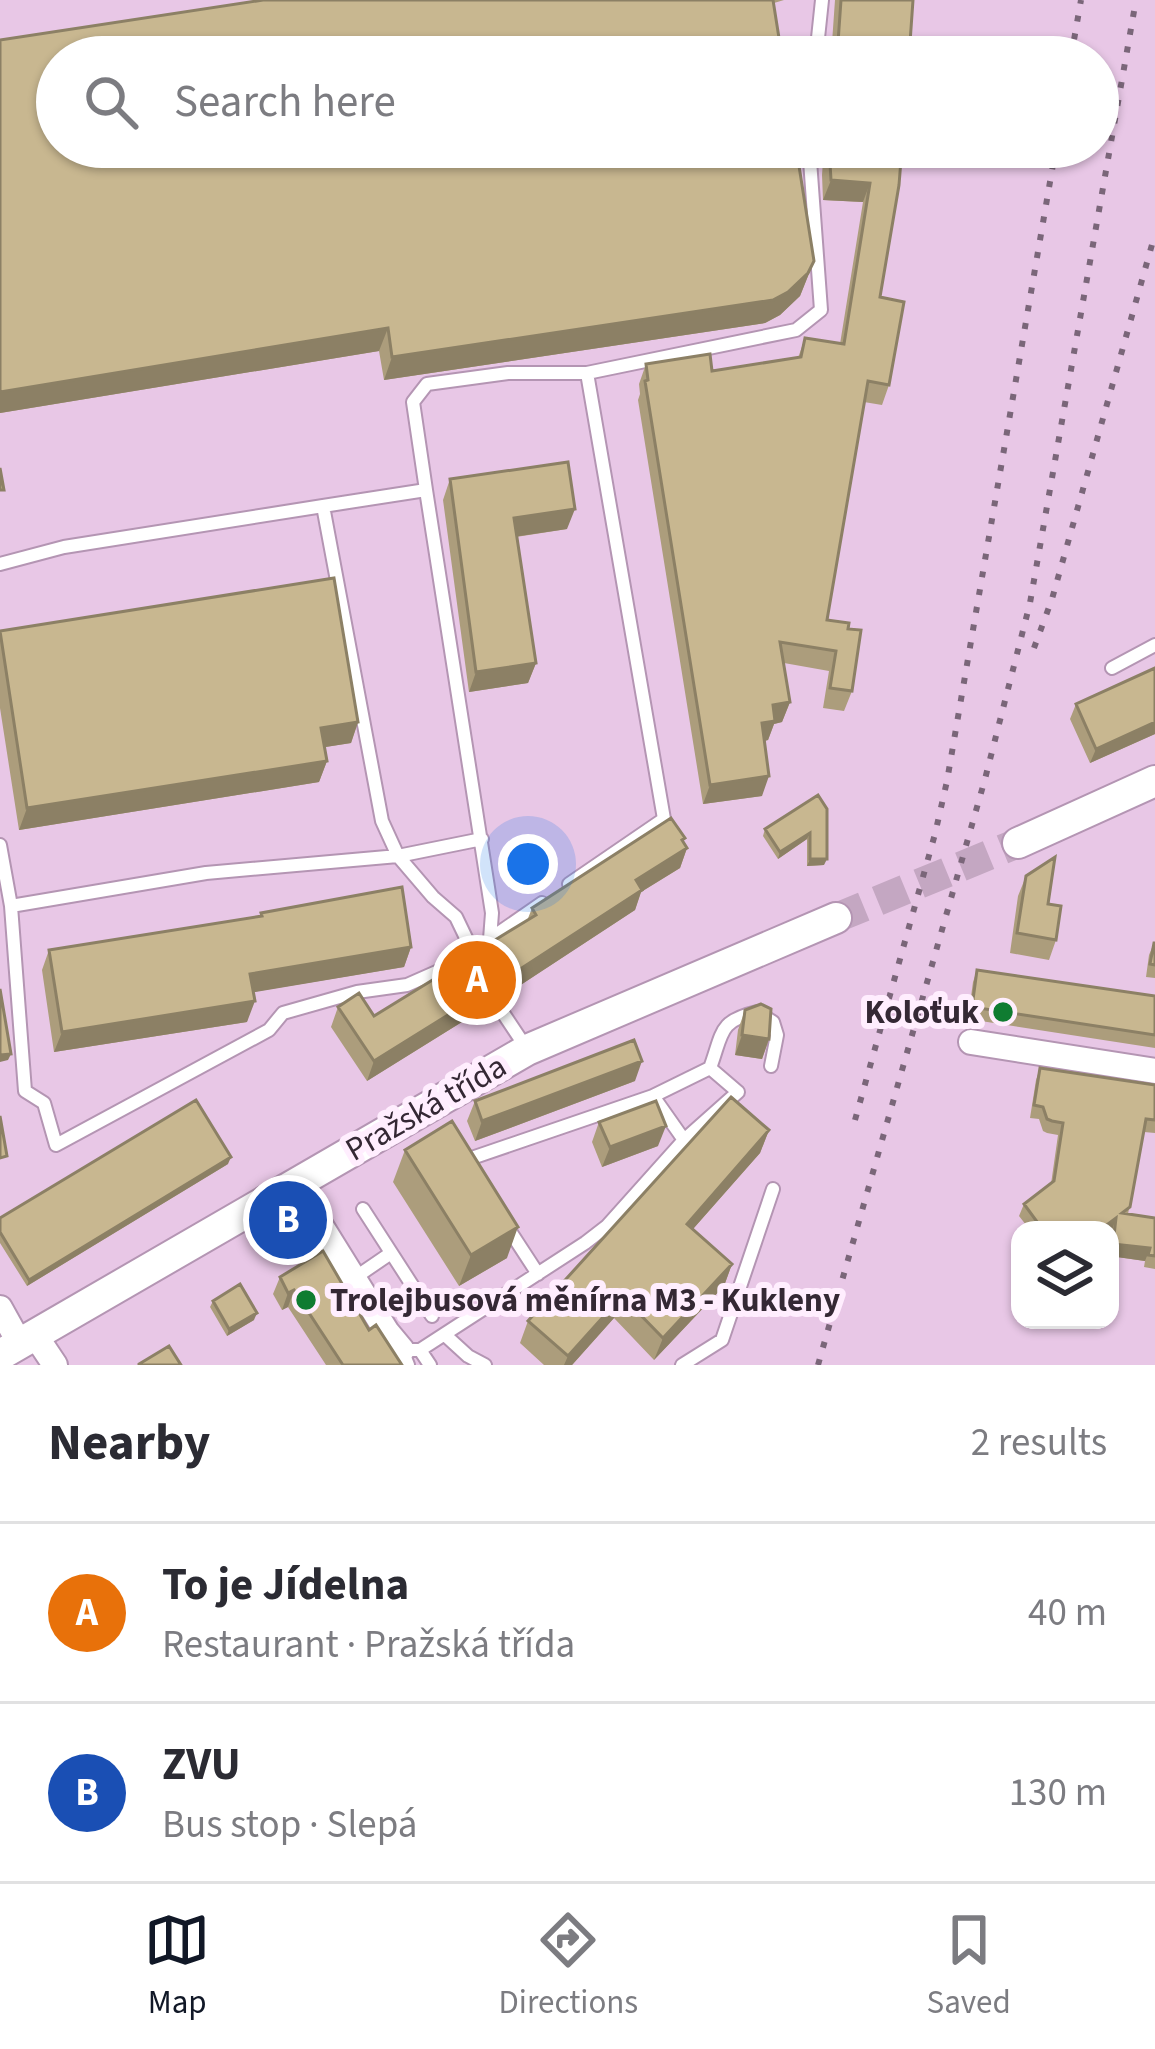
<!DOCTYPE html>
<meta charset="utf-8">
<style>
:root{--surface:#fff;--page:#f2f2f3;--text:#2b2b33;--muted:#7c7c81;--line:#e1e1e2;--accent:#111827}
body{margin:0;font-family:"Source Sans 3",sans-serif;background:var(--page);color:var(--text)}
.controls{position:absolute;right:36px;bottom:36px;display:grid;overflow:hidden;border-radius:24px;box-shadow:0 3px 9px #0004}
.controls button{width:108px;height:108px;display:grid;place-items:center;padding:0;border:0;border-bottom:3px solid var(--line);background:var(--surface);color:var(--text);font:60px sans-serif}
.you{position:absolute;left:528px;top:864px;width:42px;height:42px;margin:-30px;border:9px solid #fff;border-radius:50%;background:#1a73e8;box-shadow:0 0 0 18px #1a73e833}
.badge{display:grid;place-items:center;width:78px;height:78px;border-radius:50%;background:var(--accent);color:#fff;font-size:39px;font-weight:700}
.pin{position:absolute;translate:-50% -50%;border:6px solid #fff;box-shadow:0 3px 12px #0006}
.list{margin:0;padding:0;list-style:none}
h2{display:flex;justify-content:space-between;align-items:center;height:156px;margin:0;padding:0 48px;font-size:51px}
h2 small{font-size:39px;font-weight:400;color:var(--muted)}
.list li{display:grid;grid-template-columns:78px 1fr auto;gap:36px;align-items:center;box-sizing:border-box;height:180px;padding:0 48px;border-top:3px solid var(--line)}
.list b{display:block;font-size:45px;white-space:nowrap}
.list p{margin:0;font-size:39px;white-space:nowrap;color:var(--muted)}
.list em{font-size:39px;font-style:normal;color:var(--muted)}
.icon{flex:none;width:66px;height:66px;fill:none;stroke:currentColor;stroke-width:2;stroke-linecap:round;stroke-linejoin:round}
.map{position:relative;flex:none;width:1155px;height:1365px;overflow:hidden}
.search{position:absolute;background:var(--surface);box-shadow:0 3px 9px #0004;left:36px;right:36px;top:36px;height:132px;display:flex;align-items:center;gap:30px;box-sizing:border-box;padding:0 42px;border-radius:66px;color:var(--muted);font-size:45px}
.sheet{height:516px;background:var(--surface)}
nav{display:flex;justify-content:space-around;align-items:center;box-sizing:border-box;height:168px;border-top:3px solid var(--line);background:var(--surface);font-size:33px;color:var(--muted)}
nav a{display:grid;justify-items:center;gap:6px}
nav .on{color:var(--accent)}
.map>svg:first-child{display:block}
.lines{fill:none;stroke-linecap:round;stroke-linejoin:round}
.tertiary-tunnel{stroke:#c4a7c2;stroke-width:30;stroke-dasharray:30 15;stroke-linecap:butt}
.service-casing{stroke:#b495b3;stroke-width:16}
.minor-casing{stroke:#b495b3;stroke-width:28}
.tertiary-casing{stroke:#b495b3;stroke-width:34}
.service{stroke:#fff;stroke-width:12}
.minor{stroke:#fff;stroke-width:24}
.tertiary{stroke:#fff;stroke-width:30}
.rail{stroke:#7a6679;stroke-width:6;stroke-dasharray:6 12;stroke-linecap:butt}
.wall{fill:#ac9d7c}
.shaded-wall{fill:#8c8065}
.building{fill:#c8b790;stroke:#8c8065;stroke-width:3}
.poi-dot{fill:#0f7c31;stroke:#ffeefe;stroke-width:4.5}
.labels{text-anchor:middle;dominant-baseline:central;stroke-width:12;stroke-linejoin:round;paint-order:stroke}
.poi-label{font-size:33px;font-weight:bold;fill:#342834;stroke:#ffeefe;text-anchor:end}
.street-label{font-size:33px;fill:#342834;stroke:#ffeefe}
</style>
<div class="map">
<svg width="1155" height="1365" viewBox="0 0 1155 1365">
<rect width="100%" height="100%" fill="#e8c7e6"/>
<g class="lines">
<path class="tertiary-tunnel" d="M836 918 1018 843"/>
<defs>
<path id="service" d="M816 57 822 0
M426 490 413 402 427 384 508 373H587
M0 564 64 547 323 506
M1112 668 1155 645
M0 845 11 906 206 873 398 856 482 839
M569 884 664 819 587 373 796 330 821 310 809 147
M11 906 25 1091 44 1103 56 1145 269 1030 283 1013 357 992 407 985 475 955 490 939 492 913 426 490 323 506 382 821 398 856 433 897 456 917 479 965
M490 939 542 903
M495 1001 527 1049
M653 1096 710 1068C723 1033 718 1021 757 1012L773 1022 777 1035 771 1066
M684 1140 738 1092 710 1068
M363 1209 432 1316
M506 1225 538 1274
M353 1279 391 1253
M445 1335 468 1356 485 1365
M420 1350 430 1365
M408 1365 402 1350H420L585 1243 607 1226 684 1140 653 1096 463 1161 464 1163
M682 1365 722 1340 773 1189"/>
<path id="minor" d="M971 1042 1155 1071
M295 1184 387 1332 402 1350
M0 1308 20 1344
M35 1335 55 1365"/>
<path id="tertiary" d="M1018 843 1155 781
M0 1355 527 1050 836 918"/>
</defs>
<use href="#service" class="service-casing"/>
<use href="#minor" class="minor-casing"/>
<use href="#tertiary" class="tertiary-casing"/>
<use href="#service" class="service"/>
<use href="#minor" class="minor"/>
<use href="#tertiary" class="tertiary"/>
<path class="rail" d="M1071 57 1081 0
M1034 648 1052 599 1155 234
M855 1120 935 834 947 781 1056 147
M818 1365 985 779 1030 603 1136 0"/>
</g>
<path class="wall" d="M263 0H784L774 3 814 261 800 296 780 315 765 323 384 380 379 351 0 413V40Z
M835 0H913L909 57H831Z
M824 147H902L880 297 889 385 882 405 864 402 827 620 848 629 852 691 844 711 823 708 829 671 784 663 790 702 782 722 774 724 768 740 764 741 762 796 703 804 638 400 640 394 639 384 646 364 712 371 798 358 805 338 840 344 863 202 823 200 822 175Z
M450 479 567 529 516 537 536 663 528 683 469 692 443 500Z
M0 631 358 722 351 743 325 747 327 761 319 782 19 830 0 708Z
M1155 668V734L1090 763 1070 719 1076 704Z
M818 795 824 865 807 866V839L778 859 763 836 765 829Z
M683 842 687 848 680 868 641 892 635 910 504 996 499 991 492 992 486 1007 367 1081 331 1027 338 1007 374 1016 484 956 490 955 495 940 527 921 532 908Z
M1026 876 1048 904 1056 940 1049 960 1010 953 1018 896Z
M261 913 411 947 404 967 253 992 247 1022 54 1052 42 970 49 950 260 917Z
M1154 943H1155V978L1146 977 1149 955Z
M977 970 1155 996V1048L968 1019 973 982Z
M745 1010 769 1039 762 1059 735 1055 738 1030Z
M1040 1068 1155 1085V1133L1144 1132 1128 1214 1155 1218V1269L1144 1267 1145 1261 1110 1256 1112 1230H1030L1019 1216 1024 1204 1051 1184 1058 1135 1047 1133 1043 1131 1039 1119 1030 1118 1036 1080Z
M635 1081 475 1141 467 1121 475 1101Z
M599 1122 658 1146 602 1167 592 1142Z
M769 1130 760 1153 693 1229 732 1264 724 1286 654 1360 614 1318 572 1365H544L520 1343 528 1321Z
M405 1150 507 1258 459 1286 393 1182Z
M228 1164 27 1286 0 1243V1218Z
M280 1277 369 1330 402 1365H326L288 1307 282 1310 273 1294Z
M213 1301 254 1320 227 1336 210 1307Z"/>
<path class="shaded-wall" d="M831 180 870 183 863 202 823 200Z
M814 261 800 296 780 315 765 323 384 380 392 357Z
M388 328 379 351 0 413V392Z
M575 509 567 529 506 538 514 518Z
M536 663 528 683 469 692 476 672Z
M790 702 782 722 774 724 768 740 755 743 762 723 773 705Z
M358 722 351 743 313 749 321 728Z
M1155 722V734L1090 763 1096 749Z
M327 761 319 782 19 830 27 808Z
M769 776 762 796 703 804 710 785Z
M810 833 807 839 778 859 780 852Z
M685 838 679 853 687 848 680 868 641 892 635 910 504 996 511 975 636 880Z
M810 859H827L824 865 807 866Z
M411 947 404 967 243 994 250 974Z
M506 971 499 991 492 992 486 1007 367 1081 374 1061 493 977 498 972Z
M255 1001 247 1022 54 1052 62 1032Z
M742 1035 769 1039 762 1059 735 1055Z
M11 1054 8 1060 0 1062V1055Z
M642 1061 635 1081 475 1141 482 1121Z
M666 1126 658 1146 602 1167 610 1147Z
M769 1130 760 1153 678 1246 687 1224Z
M231 1157 228 1164 27 1286 29 1280Z
M1116 1218 1112 1230H1100Z
M518 1227 507 1258 459 1286 471 1255Z
M1113 1244 1150 1248 1145 1261 1110 1256Z
M732 1264 724 1286 654 1360 663 1338Z
M294 1290 288 1307 282 1310 288 1293Z
M622 1296 614 1318 572 1365H564L568 1356Z
M257 1313 254 1320 227 1336 229 1329Z"/>
<path class="building" d="M263 0H773L782 57H57V147H796L814 261 808 273 788 292 773 300 392 357 388 328 0 392V40Z
M841 0H913L909 57H837Z
M829 147H902L899 185 880 297 904 302 889 385 868 381 827 620 849 623 848 629 861 630 852 691 830 688 836 651 780 642 790 702 773 705 775 721 762 723 769 776 710 785 645 381 648 380 646 364 710 354 712 371 801 357 805 338 844 344 870 183 831 180Z
M568 462 575 509 514 518 536 663 476 672 450 479Z
M0 468 4 490H0Z
M334 578 358 722 321 728 327 761 27 808 0 631Z
M1155 668V722L1096 749 1076 704Z
M818 795 827 809V859H810V833L780 852 765 829Z
M671 818 685 838 682 840 687 848 636 880 642 890 511 975 506 971 498 972 493 977V987L374 1061 338 1007 359 993 374 1016 478 952 484 956 492 955 496 948 495 940 536 915 532 908Z
M1055 857 1048 904 1061 906 1056 940 1017 933 1026 876Z
M402 887 411 947 250 974 255 1001 62 1032 49 950 262 916 261 913Z
M1154 943H1155V965L1150 964Z
M977 970 1155 996V1035L972 1007Z
M0 989 11 1054 0 1055Z
M761 1004 771 1009 769 1039 742 1035 745 1010Z
M634 1040 642 1061 482 1121 475 1101Z
M1040 1068 1155 1085V1120L1146 1119 1130 1207 1122 1213 1155 1218V1256L1148 1255 1150 1248 1113 1244 1116 1218 1100 1230H1043L1024 1204 1054 1181 1063 1123 1052 1121 1047 1119 1043 1107 1034 1105Z
M731 1097 769 1130 687 1224 732 1264 663 1338 622 1296 568 1356 528 1321Z
M196 1100 231 1157 29 1280 0 1232V1218Z
M656 1101 666 1126 610 1147 599 1122Z
M0 1116 7 1156 0 1158Z
M452 1121 518 1227 471 1255 405 1150Z
M323 1251 369 1330 376 1325 402 1365H343L294 1290 288 1293 280 1277Z
M240 1284 257 1313 229 1329 213 1301Z
M169 1346 181 1365H139V1364Z"/>
<g class="poi-dot">
<circle cx="1003" cy="1012" r="12"/>
<circle cx="306" cy="1300" r="12"/>
</g>
<g class="labels">
<g class="poi-label">
<text x="979" y="1012">Koloťuk</text>
<text x="330" y="1300" text-anchor="start">Trolejbusová měnírna M3 - Kukleny</text>
</g>
<g class="street-label">
<text transform="translate(426 1108) rotate(-30)">Pražská třída</text>
</g>
</g>
</svg>
<div class="controls">
<button><svg class="icon" aria-label="layers" viewBox="0 0 24 24"><path d="M12 4l9 5-9 5-9-5zM3 14l9 5 9-5"/></svg></button>
</div>
<div class="you"></div>
<div class="pin badge" style="left:477px;top:980px;background:#e8710a">A</div>
<div class="pin badge" style="left:288px;top:1220px;background:#1a4fb4">B</div>
<div class="search"><svg class="icon" aria-label="search" viewBox="0 0 24 24"><circle cx="10" cy="10" r="6"/><path d="M15 15l6 6"/></svg>Search here</div>
</div>
<section class="sheet">
<h2>Nearby<small>2 results</small></h2>
<ul class="list">
<li><span class="badge" style="background:#e8710a">A</span><div><b>To je Jídelna</b><p>Restaurant · Pražská třída</p></div><em>40 m</em></li>
<li><span class="badge" style="background:#1a4fb4">B</span><div><b>ZVU</b><p>Bus stop · Slepá</p></div><em>130 m</em></li>
</ul>
</section>
<nav>
<a class="on"><svg class="icon" aria-label="map" viewBox="0 0 24 24"><path d="M3 6l6-2 6 2 6-2v14l-6 2-6-2-6 2zM9 4v14M15 6v14"/></svg>Map</a>
<a><svg class="icon" aria-label="directions" viewBox="0 0 24 24"><path d="M12 3l9 9-9 9-9-9zM9 14v-3h6M13 9l2 2-2 2"/></svg>Directions</a>
<a><svg class="icon" aria-label="saved" viewBox="0 0 24 24"><path d="M7 4h10v16l-5-4-5 4z"/></svg>Saved</a>
</nav>
